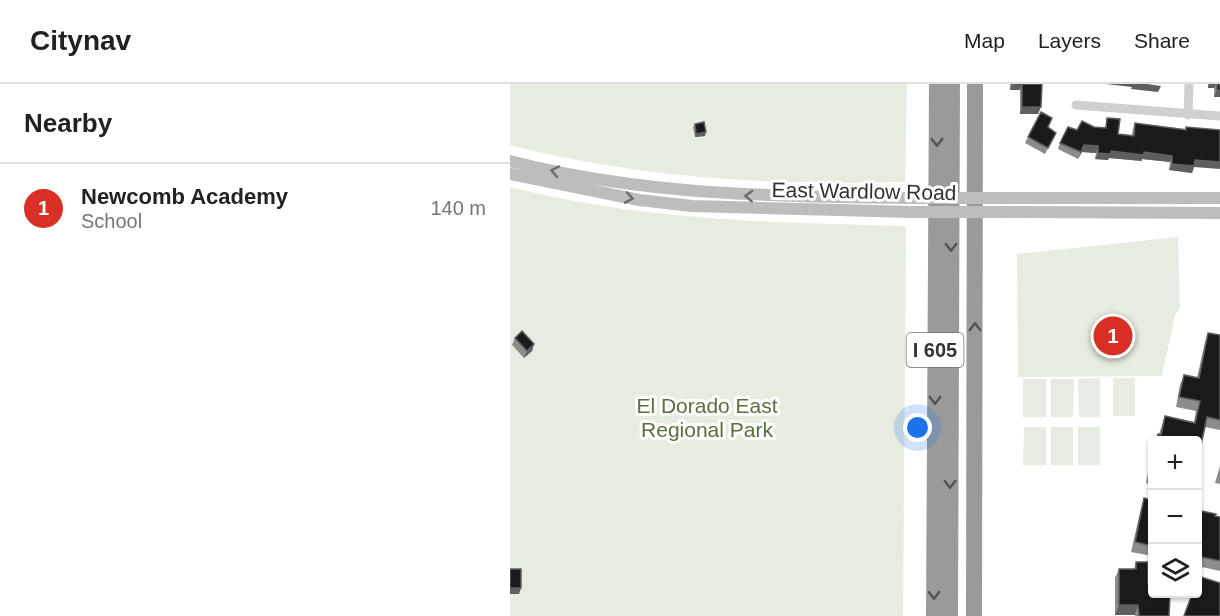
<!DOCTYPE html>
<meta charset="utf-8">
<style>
:root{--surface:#fff;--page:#f6f6f6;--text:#202124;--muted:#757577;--line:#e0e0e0;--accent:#d93025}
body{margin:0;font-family:Arial,sans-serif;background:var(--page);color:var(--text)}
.controls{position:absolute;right:18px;bottom:18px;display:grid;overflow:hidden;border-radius:6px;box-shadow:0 2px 4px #0004}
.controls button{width:54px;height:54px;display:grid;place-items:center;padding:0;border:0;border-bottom:2px solid var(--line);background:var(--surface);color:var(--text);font:30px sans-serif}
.you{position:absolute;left:408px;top:344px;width:21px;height:21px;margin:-15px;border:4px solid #fff;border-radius:50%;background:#1a73e8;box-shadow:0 0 0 9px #1a73e833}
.badge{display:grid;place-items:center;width:39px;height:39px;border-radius:50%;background:var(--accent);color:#fff;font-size:20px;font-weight:700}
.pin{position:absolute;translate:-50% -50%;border:3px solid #fff;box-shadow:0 2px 6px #0006}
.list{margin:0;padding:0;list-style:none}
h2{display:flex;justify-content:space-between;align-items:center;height:78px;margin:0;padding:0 24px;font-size:26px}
h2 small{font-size:20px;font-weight:400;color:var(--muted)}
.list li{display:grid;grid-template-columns:39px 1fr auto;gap:18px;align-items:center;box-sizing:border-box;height:90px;padding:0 24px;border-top:2px solid var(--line)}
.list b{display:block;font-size:22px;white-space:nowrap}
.list p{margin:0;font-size:20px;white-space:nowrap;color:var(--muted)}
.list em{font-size:20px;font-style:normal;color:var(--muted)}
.icon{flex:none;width:33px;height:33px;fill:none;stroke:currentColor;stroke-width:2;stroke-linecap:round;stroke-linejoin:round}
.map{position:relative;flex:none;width:710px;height:532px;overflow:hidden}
header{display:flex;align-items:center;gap:36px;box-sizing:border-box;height:84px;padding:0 30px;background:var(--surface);border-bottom:2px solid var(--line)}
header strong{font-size:28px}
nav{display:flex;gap:33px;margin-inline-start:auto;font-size:21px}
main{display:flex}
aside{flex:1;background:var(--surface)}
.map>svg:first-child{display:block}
.green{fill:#e6ecdf}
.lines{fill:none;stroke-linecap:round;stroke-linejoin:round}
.street{stroke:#d0d0d0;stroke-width:9}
.secondary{stroke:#bdbdbd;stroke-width:12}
.highway{stroke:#9a9a9a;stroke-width:16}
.secondary-bridge{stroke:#bdbdbd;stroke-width:12}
.wall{fill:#8c8c8c}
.shaded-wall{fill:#5f5f5f}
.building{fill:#1a1a1a;stroke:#5f5f5f;stroke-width:1.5}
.oneway{stroke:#525252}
.oneway2{stroke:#6a6a6a}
.labels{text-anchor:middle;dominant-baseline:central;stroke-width:6;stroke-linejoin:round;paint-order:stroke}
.shield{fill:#fff;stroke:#707070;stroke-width:1.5}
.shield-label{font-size:20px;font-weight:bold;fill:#333}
.street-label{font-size:21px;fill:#333;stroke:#fff}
.park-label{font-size:21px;fill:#56703f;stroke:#fff}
</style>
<header>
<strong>Citynav</strong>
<nav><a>Map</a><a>Layers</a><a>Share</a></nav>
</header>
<main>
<aside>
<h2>Nearby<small></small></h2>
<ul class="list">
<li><span class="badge">1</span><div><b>Newcomb Academy</b><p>School</p></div><em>140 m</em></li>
</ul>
</aside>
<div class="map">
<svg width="710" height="532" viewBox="0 0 710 532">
<rect width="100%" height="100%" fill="#fff"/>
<path class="green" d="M0 0H397L395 98C261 101 130 95 0 61Z
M0 103C130 136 263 139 396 142L393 532H0Z
M668 153 670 224 665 231 652 292 508 293 507 170Z
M590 294V333H569L568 295Z
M603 294H625V332H603Z
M513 295H536V333H513Z
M541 295H564L563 333H541Z
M514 343H536V381H513Z
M541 343H563V381H541Z
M568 343H590V381H568Z"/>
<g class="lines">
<path class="street" d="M566 21 710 32
M678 31 679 0"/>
<path class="secondary" d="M0 77C132 111 266 113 402 114
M0 90 129 116 182 122 402 128
M493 114H710
M491 128 710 129"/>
<path class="highway" d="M424 532 427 0
M440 532 442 0
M464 532 465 0"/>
<path class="secondary-bridge" d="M402 114H493
M402 128H491"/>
</g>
<path class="wall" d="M500 0H532L528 30H510V6H500Z
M698 0H710V13H704V4H698Z
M597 34 608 50 622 51 623 45 625 39 676 45V43L684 83 682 89 659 86 660 78 632 75V77L599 74 598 76 585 75 586 69 572 68 568 75 548 65 550 59 567 46 584 43 595 44Z
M185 40 195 52 185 53 183 43Z
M538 43 543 55 535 70 515 59 518 53Z
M698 249 710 251V346L695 343 687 357H645L648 350H649L655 332 684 338 686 327 666 323 670 301 674 291 687 294 695 258Z
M5 254 24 260 22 267 14 274 2 261Z
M642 368V409L639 408 640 400 636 399Z
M710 382V400L705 399Z
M634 414 642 416V472L621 468 631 424Z
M687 426 710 433V487L687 482Z
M626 478 638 499 659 532H625V531H605V494L609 485H624Z"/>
<path class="shaded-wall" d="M502 0H512L510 6H500Z
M596 0H623L622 3Z
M623 0H637L651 2 648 8 621 5Z
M699 0H706L704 4H698Z
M707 6H710V13H704Z
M512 23H531L528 30H510Z
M196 48 195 52 185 53 186 50Z
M574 61 588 62 586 69 572 68 568 75Z
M601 67 634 68 662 72 660 78 632 75V77L599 74 598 76 585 75 588 69Z
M685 76 710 78V85L684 83 682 89 659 86 662 80Z
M24 260 22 267 14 274 17 267Z
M0 504H11L9 510H0Z
M609 521H628L625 531H605Z"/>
<path class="building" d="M512 0H532L531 23H512Z
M707 0H710V6H707Z
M531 28 542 34 538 43 546 49 538 64 518 53Z
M597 34 610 35 608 50 624 52 625 39 676 46V43L710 46V78L685 76 684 82 662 80V72L634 68V71L601 67V70L588 69V62L574 61 571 68 550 59 558 43 567 46 572 37 584 43 596 44Z
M194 38 196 48 186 50 185 40Z
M12 247 24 260 17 267 5 254Z
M698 249 710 251V336L697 333 687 380V357H646L648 350 651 351 655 332 685 339 690 317 669 313 674 291 689 294Z
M642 375V390L640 389Z
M634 414 642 416V462L625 458Z
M687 426 706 430 705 432 710 433V477L687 472Z
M626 478H638V499H642V510H660L659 532H629L628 521H609V485H626Z
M0 485H11V504H0Z
M688 492 710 499V532H674L682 510H687Z"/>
<defs><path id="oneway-chevron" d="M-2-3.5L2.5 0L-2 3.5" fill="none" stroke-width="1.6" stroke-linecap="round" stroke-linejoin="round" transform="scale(1.5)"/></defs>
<g class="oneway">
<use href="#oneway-chevron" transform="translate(427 58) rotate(90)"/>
<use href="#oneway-chevron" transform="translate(441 163) rotate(90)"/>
<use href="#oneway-chevron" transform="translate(465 243) rotate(-90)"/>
<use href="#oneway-chevron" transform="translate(425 316) rotate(90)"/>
<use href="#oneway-chevron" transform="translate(440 400) rotate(90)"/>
<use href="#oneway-chevron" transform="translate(424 511) rotate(90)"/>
</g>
<g class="oneway2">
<use href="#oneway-chevron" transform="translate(45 87) rotate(-168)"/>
<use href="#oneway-chevron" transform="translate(239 112) rotate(-177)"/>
<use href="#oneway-chevron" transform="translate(119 114) rotate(10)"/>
</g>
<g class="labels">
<rect class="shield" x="396.5" y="249" width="57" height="34" rx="4.5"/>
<g class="shield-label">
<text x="425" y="266">I 605</text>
</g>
<g class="street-label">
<text transform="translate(354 107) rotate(1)">East Wardlow Road</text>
</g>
<g class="park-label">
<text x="197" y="321">El Dorado East<tspan x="197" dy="24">Regional Park</tspan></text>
</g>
</g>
</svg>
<div class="controls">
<button>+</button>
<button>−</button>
<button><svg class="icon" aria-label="layers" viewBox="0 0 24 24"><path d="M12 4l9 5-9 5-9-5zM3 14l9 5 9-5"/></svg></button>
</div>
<div class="you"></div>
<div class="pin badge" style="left:603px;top:252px">1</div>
</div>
</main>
